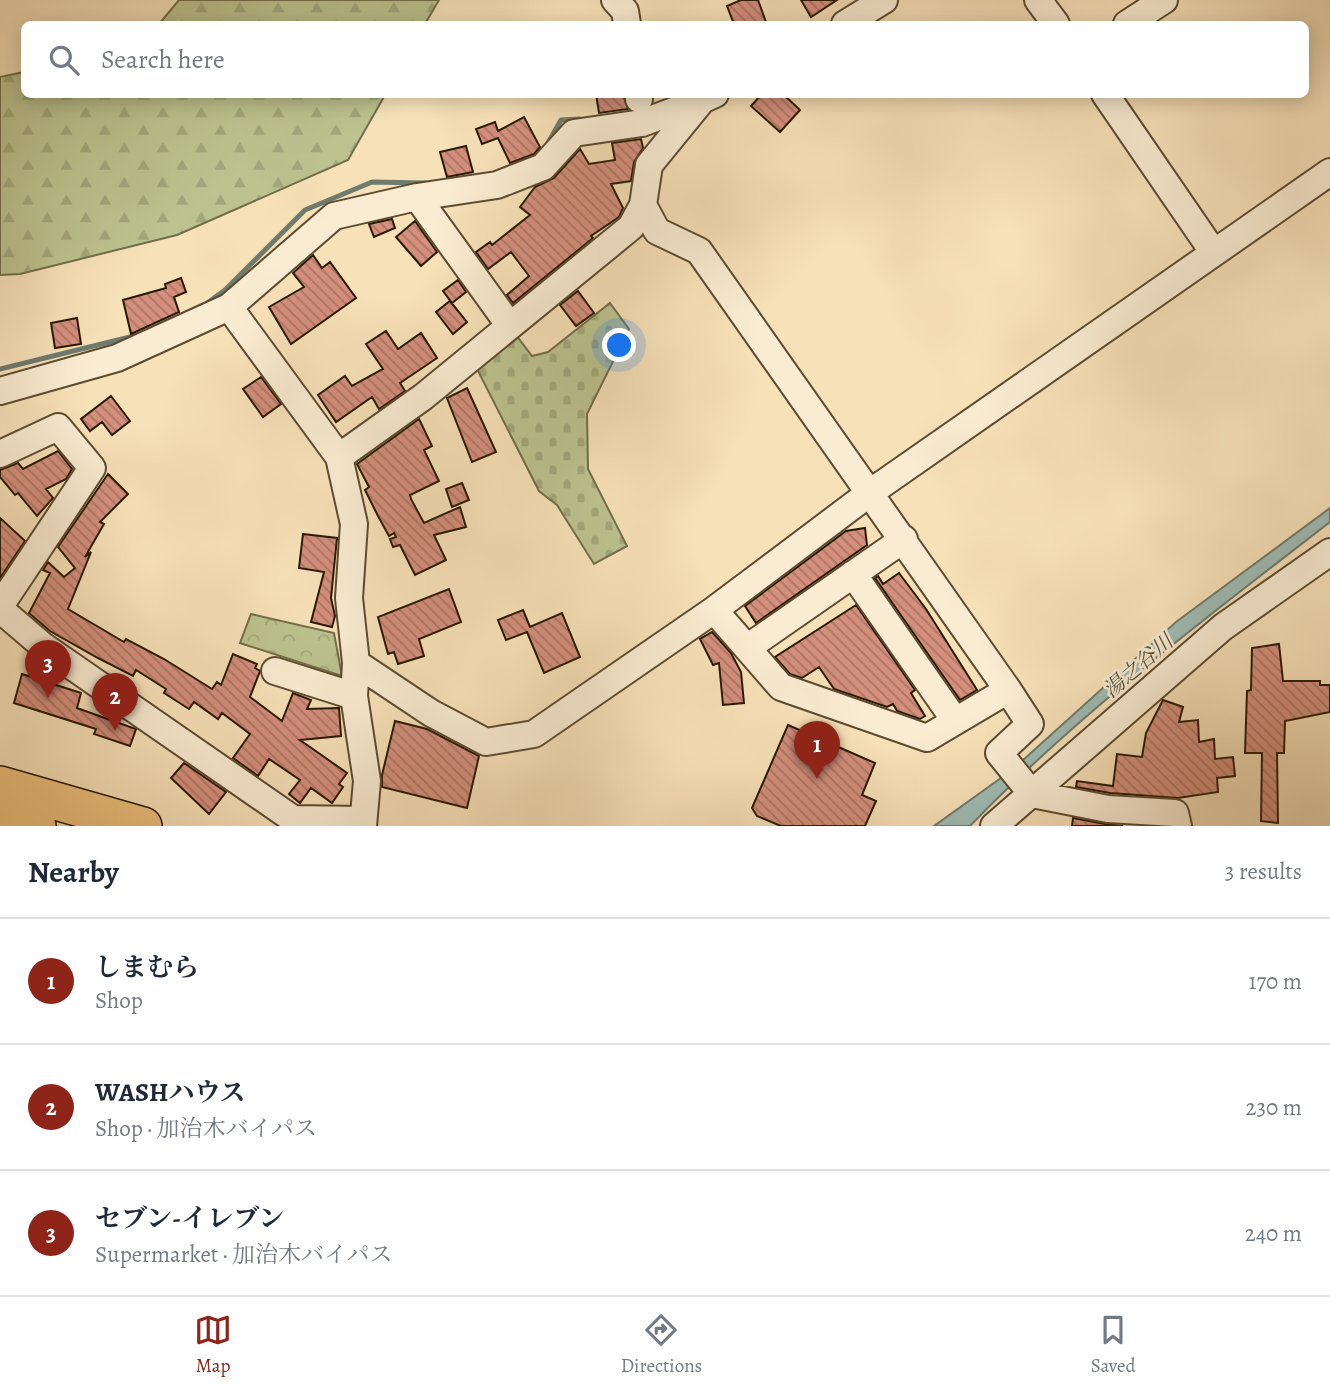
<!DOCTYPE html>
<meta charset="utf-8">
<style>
:root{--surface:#fff;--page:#f2f2f3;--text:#1f2937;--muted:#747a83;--line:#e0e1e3;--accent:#8f2418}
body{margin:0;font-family:Alegreya,"Noto Serif JP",serif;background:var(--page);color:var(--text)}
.you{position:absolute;left:620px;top:346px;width:24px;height:24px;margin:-18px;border:5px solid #fff;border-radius:50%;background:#1a73e8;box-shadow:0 0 0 10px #1a73e833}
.badge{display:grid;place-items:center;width:46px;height:46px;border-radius:50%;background:var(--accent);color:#fff;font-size:23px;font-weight:700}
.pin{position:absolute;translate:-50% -58px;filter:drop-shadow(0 2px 4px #0008)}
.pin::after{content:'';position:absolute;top:37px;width:24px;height:21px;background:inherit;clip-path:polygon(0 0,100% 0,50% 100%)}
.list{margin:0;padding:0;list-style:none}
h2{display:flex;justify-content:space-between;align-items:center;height:91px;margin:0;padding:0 28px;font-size:30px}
h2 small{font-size:23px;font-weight:400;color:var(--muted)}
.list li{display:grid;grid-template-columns:46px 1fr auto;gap:21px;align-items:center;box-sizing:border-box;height:126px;padding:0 28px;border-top:2px solid var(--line)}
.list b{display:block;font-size:26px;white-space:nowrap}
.list p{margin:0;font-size:23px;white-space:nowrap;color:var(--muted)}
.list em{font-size:23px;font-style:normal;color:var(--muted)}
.icon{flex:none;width:38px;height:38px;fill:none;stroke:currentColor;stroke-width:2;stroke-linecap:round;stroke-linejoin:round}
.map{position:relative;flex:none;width:1330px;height:826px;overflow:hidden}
.search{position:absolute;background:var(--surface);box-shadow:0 4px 18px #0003;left:21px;right:21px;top:21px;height:77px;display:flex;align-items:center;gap:18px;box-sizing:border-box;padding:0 24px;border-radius:10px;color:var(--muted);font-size:26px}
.sheet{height:469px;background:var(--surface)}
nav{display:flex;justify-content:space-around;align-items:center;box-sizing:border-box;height:98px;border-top:2px solid var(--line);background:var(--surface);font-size:19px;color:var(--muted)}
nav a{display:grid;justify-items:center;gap:4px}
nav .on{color:var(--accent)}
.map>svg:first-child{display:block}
.forest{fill:url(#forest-firs);stroke:#726e4a;stroke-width:2}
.cemetery{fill:url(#cemetery-stones);stroke:#726e4a;stroke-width:2}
.park{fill:url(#park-crowns);stroke:#726e4a;stroke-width:2}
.water{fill:#9ebcb4;stroke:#6f7b6d;stroke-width:2}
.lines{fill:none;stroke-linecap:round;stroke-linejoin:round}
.stream{stroke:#6f7b6d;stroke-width:5}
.building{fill:url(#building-back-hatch);stroke:#281903;stroke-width:2}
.minor-casing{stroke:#5c4b30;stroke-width:30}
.highway-casing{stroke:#281903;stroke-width:40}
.minor{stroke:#faecd2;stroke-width:26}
.highway{stroke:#ecc07c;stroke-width:37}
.labels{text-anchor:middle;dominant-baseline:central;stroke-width:5;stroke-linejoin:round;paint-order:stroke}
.water-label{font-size:21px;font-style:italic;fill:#515241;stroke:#faecd2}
</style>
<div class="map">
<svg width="1330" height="826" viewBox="0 0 1330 826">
<defs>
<pattern id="forest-firs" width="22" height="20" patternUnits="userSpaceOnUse" patternTransform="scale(1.75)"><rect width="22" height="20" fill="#bcc390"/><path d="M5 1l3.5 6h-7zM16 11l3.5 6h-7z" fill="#a2a77b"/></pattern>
<pattern id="cemetery-stones" width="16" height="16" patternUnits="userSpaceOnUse" patternTransform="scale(1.75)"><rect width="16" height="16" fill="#bcc390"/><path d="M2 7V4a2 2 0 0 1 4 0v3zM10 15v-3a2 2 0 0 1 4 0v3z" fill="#a2a77b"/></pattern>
<pattern id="park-crowns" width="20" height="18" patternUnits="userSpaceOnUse" patternTransform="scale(1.75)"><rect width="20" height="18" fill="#bcc390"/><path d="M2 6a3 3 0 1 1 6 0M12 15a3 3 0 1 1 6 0" fill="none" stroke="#a2a77b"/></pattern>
<pattern id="building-back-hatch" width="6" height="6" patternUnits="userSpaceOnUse" patternTransform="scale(1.75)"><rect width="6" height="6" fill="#d48f7d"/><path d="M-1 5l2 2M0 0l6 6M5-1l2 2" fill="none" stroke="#ac7464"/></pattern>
</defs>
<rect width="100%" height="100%" fill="#f7e1b9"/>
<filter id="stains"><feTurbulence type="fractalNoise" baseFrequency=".00286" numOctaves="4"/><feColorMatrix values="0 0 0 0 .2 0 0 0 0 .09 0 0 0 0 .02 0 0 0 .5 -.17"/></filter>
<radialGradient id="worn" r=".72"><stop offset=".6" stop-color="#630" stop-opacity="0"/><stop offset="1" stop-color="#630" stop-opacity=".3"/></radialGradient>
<path class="forest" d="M179 0H439L425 24H159Z
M24 72V94L385 95 348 160 177 235 20 274 0 275V77Z"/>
<path class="cemetery" d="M610 303 629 329 587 414 588 469 627 546 594 564 557 505 539 491 474 363 513 331 532 356 548 352Z"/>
<path class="park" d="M251 614 334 633 342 676 240 643Z"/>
<path class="water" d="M1330 508V522C1206 618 1079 713 970 826H934L1012 770 1176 622Z"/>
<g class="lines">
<path class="stream" d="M548 143 561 120 580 119
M206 304 225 290 305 210 372 182 426 183
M0 369 138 335"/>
</g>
<path class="building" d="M741 0H758L766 22 734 24 727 6Z
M801 0H837L811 17Z
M596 94H623L628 109 599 113Z
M762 94H783L800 110 780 132 751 106Z
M524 117 540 147 534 154 510 163 498 138 482 144 476 129 495 122 498 131Z
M641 139 643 148 634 162 631 181 611 184 623 208 619 217 591 236 593 238 513 303 507 295 529 276 511 252 488 269 476 252 490 242 492 245 530 215 520 207 535 187 554 178 580 149 589 164 615 160 612 143Z
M466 146 473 172 447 177 440 152Z
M392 219 395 228 374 237 369 224Z
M415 221 437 252 421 266 396 237Z
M313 255 322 268 330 262 356 298 291 344 269 307 304 287 293 273Z
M181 278 186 292 174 297 179 312 131 334 123 300 166 288 165 284Z
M458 280 466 292 452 303 443 291Z
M578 291 594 313 576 326 560 305Z
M450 301 467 322 453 334 436 312Z
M77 318 81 344 55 348 51 323Z
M386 331 398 349 421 333 437 358 400 383 405 391 382 407 379 409 372 397 336 422 318 395 345 376 352 386 383 369 366 344Z
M261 377 281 404 263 417 243 389Z
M467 388 496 452 472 462 447 398Z
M111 396 130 421 112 435 102 422 90 431 81 419Z
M419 419 432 446 424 450 439 481 410 495 411 499 424 523 460 507 466 527 434 535 446 560 415 575 400 545 393 547 390 539 396 537 394 533 389 536 378 516 365 490 369 487 357 464Z
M58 451 72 469 66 479 46 489 53 498 37 516 18 493 15 495 0 477V470L18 463 23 469Z
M108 474 128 494 100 522 104 524 85 557 91 552 68 609 124 642 126 639 164 659 212 689 217 682 221 685 233 654 257 664 255 668 260 671 250 697 282 721 293 693 311 700 307 709 339 708 341 736 300 740 347 773 339 784 343 787 332 803 311 788 300 803 289 794 300 780 269 759 258 776 233 758 250 734 222 713 218 719 194 702 189 709 164 693 166 689 136 670 133 676 98 658 50 631 29 613 50 573 43 570 48 562 64 577 75 568 58 547Z
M462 483 469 500 452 507 446 489Z
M0 518 25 541 0 578Z
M865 528 867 545 756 623 745 606 846 531Z
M303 534 337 538 331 598 335 616 332 627 311 622 324 572 299 568Z
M899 573 926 609 977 690 960 700 875 578 878 576 883 584Z
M449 589 461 622 419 639 424 656 398 664 394 652 388 654 378 617Z
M856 605 915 690 911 693 925 716 920 719 897 711 893 704 887 707 834 689 819 667 802 678 790 674 775 657Z
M523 610 530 627 562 613 580 657 544 673 527 632 506 640 498 620Z
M712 632 731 653 741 672 744 703 723 705 719 663 713 665 700 639Z
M1279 644 1283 681H1320V685H1330V712L1285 721 1284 753H1277L1278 823 1261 821 1262 753H1245L1247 691 1251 690 1252 648Z
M22 674 81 693 77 708 136 729 130 746 94 734 96 729 14 703Z
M1163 700 1183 707 1179 722 1198 720 1199 742 1214 739 1215 759 1233 757 1235 776 1217 778 1218 792 1178 798 1110 793 1076 787 1077 781 1113 786 1117 754 1142 757 1146 733Z
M395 721 427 729 479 756 467 808 382 787V775Z
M788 725 875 763 862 795 876 801 865 826H781L757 816 752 808Z
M184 763 226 792 209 814 171 778Z
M1073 818 1105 824 1123 826H1072Z"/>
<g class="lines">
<defs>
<path id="minor" d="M615 0 625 11 627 24
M1038 0 1056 24
M845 24 884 0
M1127 24 1164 0
M639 94V99
M1105 94 1214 253
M417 197 510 326
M643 205 657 231 699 251 1008 690 1030 724 999 753 1032 794 1108 809 1175 813 1178 826
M229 307 334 216 417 197 497 185 543 167 574 133 642 123 700 101
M0 391 117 358 229 307 339 457 354 524 349 598 356 663 354 696 367 781 363 826
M0 454 58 427 92 468 0 606
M339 457 423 397 631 227 643 205 649 165 702 100 715 94
M853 574 954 719
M0 609 43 646 293 819 362 820
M714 610 781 687 927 738 1008 690
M747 648 904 539
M356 663 431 713 486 742 534 734 714 610 871 492 1330 172
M275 671 354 696
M994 826 1223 627 1330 552"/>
<path id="highway" d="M0 785 143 826
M0 814 37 826"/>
</defs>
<use href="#minor" class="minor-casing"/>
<use href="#highway" class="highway-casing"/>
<use href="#minor" class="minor"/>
<use href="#highway" class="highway"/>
</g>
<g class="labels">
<g class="water-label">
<text transform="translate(1138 666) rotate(-41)">湯之谷川</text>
</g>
</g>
<rect width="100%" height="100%" filter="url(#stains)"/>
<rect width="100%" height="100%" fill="url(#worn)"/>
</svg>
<div class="you"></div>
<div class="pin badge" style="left:817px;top:779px">1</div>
<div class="pin badge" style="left:115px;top:731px">2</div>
<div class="pin badge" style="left:48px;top:698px">3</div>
<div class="search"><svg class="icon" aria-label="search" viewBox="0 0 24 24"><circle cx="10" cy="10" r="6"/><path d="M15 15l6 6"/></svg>Search here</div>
</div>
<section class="sheet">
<h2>Nearby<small>3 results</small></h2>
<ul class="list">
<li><span class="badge">1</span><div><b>しまむら</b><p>Shop</p></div><em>170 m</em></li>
<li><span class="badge">2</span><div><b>WASHハウス</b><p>Shop · 加治木バイパス</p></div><em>230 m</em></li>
<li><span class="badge">3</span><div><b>セブン-イレブン</b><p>Supermarket · 加治木バイパス</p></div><em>240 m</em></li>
</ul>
</section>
<nav>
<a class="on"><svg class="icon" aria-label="map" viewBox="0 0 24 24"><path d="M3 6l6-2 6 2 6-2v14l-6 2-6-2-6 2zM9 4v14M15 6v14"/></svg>Map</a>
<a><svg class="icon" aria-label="directions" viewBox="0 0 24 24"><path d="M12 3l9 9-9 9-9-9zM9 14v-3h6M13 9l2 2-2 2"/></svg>Directions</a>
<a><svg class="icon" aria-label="saved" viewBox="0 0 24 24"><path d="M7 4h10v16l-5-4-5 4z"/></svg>Saved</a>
</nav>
